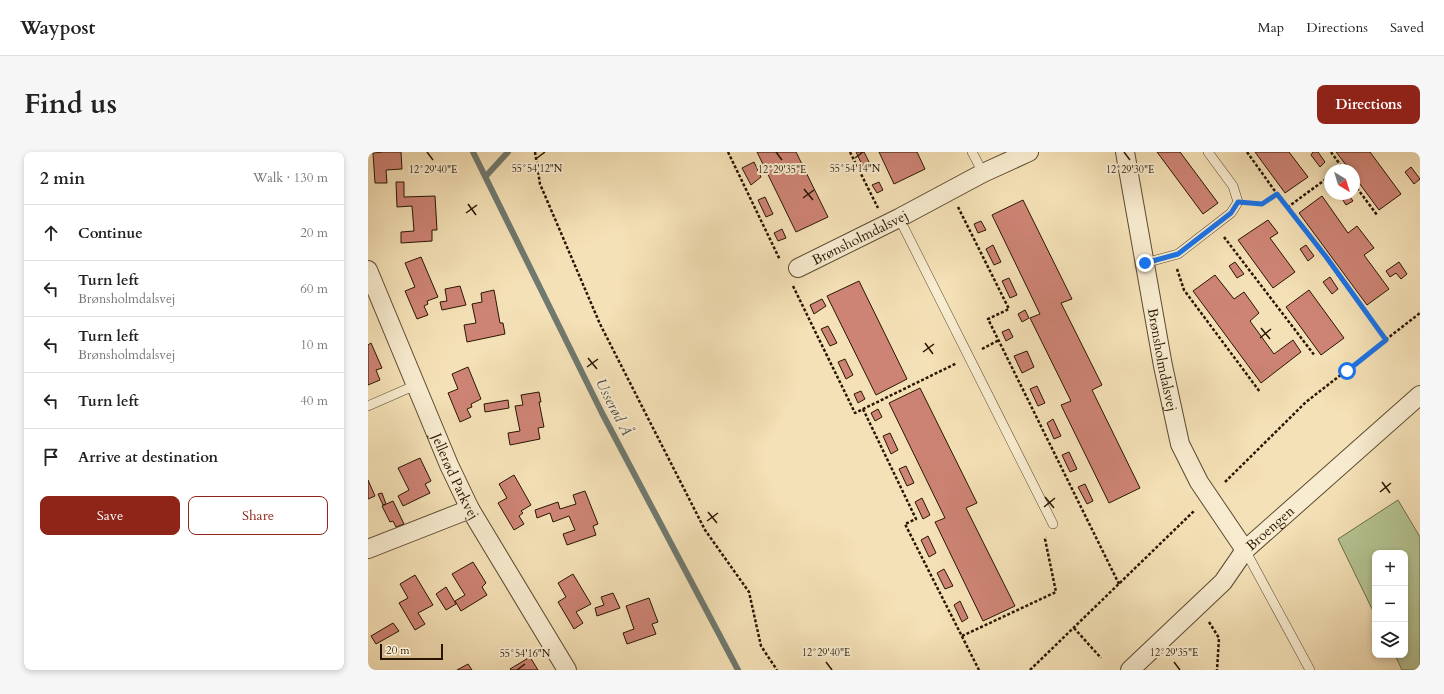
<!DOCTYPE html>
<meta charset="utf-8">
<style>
:root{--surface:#fff;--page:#f6f6f6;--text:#222;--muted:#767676;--line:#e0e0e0;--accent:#8f2418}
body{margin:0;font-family:Cardo,serif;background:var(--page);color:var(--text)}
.controls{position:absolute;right:12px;bottom:12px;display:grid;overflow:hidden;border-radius:8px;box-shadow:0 2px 6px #0003}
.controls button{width:36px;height:36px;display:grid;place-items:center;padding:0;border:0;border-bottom:1px solid var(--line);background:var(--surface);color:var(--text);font:20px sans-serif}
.compass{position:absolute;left:956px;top:12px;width:36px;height:36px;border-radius:50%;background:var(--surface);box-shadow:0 2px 6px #0003;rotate:142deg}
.scale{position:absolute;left:12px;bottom:10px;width:63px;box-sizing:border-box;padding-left:4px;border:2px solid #291602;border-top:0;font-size:11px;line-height:14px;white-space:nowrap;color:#291602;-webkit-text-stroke:3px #f8ecd0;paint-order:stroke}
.stop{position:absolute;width:12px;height:12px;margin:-9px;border:3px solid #1a73e8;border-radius:50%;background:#fff}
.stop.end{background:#1a73e8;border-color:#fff;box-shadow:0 1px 4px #0008}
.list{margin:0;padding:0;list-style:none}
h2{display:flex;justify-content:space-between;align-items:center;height:52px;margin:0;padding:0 16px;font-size:17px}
h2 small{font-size:13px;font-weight:400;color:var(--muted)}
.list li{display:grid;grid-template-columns:26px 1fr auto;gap:12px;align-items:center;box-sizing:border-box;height:56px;padding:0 16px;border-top:1px solid var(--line)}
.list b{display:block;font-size:15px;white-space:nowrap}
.list p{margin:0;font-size:13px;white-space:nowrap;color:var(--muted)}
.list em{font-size:13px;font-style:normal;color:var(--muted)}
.actions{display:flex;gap:8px;padding:12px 16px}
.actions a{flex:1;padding:9px 0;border:1px solid var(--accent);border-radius:8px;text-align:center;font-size:14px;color:var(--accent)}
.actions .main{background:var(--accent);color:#fff}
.icon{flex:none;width:22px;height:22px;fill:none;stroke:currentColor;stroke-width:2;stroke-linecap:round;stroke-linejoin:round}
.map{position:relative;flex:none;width:1052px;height:518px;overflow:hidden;border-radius:8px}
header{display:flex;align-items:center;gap:24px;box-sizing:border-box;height:56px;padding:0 20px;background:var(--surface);border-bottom:1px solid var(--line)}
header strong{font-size:19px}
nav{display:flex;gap:22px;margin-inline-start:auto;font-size:14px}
.intro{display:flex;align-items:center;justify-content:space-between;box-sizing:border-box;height:96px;padding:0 24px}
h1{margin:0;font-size:28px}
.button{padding:10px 18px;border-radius:8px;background:var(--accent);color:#fff;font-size:14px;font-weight:700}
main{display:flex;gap:24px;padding:0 24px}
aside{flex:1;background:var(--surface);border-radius:8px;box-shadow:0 2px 6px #0003}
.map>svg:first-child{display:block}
.green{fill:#b5c493;stroke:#6f6d4a}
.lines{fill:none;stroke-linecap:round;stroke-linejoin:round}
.stream{stroke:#70796f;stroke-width:6}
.building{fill:#ce8475;stroke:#291602}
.service-casing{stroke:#5c492f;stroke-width:10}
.minor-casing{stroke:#5c492f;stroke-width:20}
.path{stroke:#291602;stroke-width:2.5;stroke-dasharray:3 2;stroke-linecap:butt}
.service{stroke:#f8ecd0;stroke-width:9}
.minor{stroke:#f8ecd0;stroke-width:18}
.route{stroke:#1a73e8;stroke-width:5}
.ticks{fill:none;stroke:#291602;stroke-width:1.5}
.labels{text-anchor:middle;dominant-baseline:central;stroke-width:4;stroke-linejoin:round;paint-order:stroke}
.street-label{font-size:14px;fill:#291602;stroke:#f8ecd0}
.water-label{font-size:15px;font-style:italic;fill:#525042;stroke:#f8ecd0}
.ticks-label{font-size:10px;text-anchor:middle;fill:#291602;stroke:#f8ecd0;stroke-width:4;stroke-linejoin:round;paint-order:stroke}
</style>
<header>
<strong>Waypost</strong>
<nav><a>Map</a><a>Directions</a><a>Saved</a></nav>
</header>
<div class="intro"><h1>Find us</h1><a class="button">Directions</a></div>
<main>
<aside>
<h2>2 min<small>Walk · 130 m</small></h2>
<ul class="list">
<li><svg class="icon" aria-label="ahead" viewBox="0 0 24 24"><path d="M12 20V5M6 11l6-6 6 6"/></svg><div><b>Continue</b></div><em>20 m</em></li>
<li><svg class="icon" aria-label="left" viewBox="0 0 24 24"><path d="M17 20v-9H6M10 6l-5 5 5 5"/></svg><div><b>Turn left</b><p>Brønsholmdalsvej</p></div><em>60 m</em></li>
<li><svg class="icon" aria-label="left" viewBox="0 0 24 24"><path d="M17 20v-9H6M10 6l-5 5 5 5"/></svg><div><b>Turn left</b><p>Brønsholmdalsvej</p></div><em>10 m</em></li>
<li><svg class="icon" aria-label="left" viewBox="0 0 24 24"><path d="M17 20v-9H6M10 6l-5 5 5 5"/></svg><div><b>Turn left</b></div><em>40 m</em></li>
<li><svg class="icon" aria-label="arrive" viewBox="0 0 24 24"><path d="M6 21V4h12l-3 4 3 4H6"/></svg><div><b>Arrive at destination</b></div></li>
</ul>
<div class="actions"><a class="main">Save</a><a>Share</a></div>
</aside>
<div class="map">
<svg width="1052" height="518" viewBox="0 0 1052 518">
<rect width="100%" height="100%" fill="#f5e1b7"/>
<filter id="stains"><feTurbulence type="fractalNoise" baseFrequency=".005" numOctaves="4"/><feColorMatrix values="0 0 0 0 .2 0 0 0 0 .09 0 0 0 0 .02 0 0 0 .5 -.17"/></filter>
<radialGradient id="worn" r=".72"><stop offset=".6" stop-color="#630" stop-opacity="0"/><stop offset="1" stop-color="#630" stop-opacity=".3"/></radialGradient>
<path class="green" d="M1030 348 1052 385V518H1034L1027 503H1037V401H1007V463L970 387Z"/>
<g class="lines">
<path class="stream" d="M105 0 234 261 370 518
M118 24 140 0"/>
</g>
<path class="building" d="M16 0H33L34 17 18 18 19 31H7L5 1Z
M389 0H428L460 65 428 80Z
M488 0H496L503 14 496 17Z
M511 0H549L557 17 526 32Z
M789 0H812L850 51 835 62Z
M887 0H921L940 25 917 41Z
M945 0H950L957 10 952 15 943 3Z
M968 0H1002L1033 42 1011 58 986 24V18H982Z
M386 10 393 25 383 33 374 16Z
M1043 15 1052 27 1046 32 1037 20Z
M28 30H36V45L67 44 69 78H64V89L33 91V80L46 79 44 54 29 55Z
M511 30 515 38 509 41 504 33Z
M971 42H980L985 49 978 53Z
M954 44 980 81 989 74 1006 96 996 103 1021 137 999 153 931 61Z
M397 45 405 62 398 65 390 48Z
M655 48 704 147 693 151 734 233 724 238 772 336 741 351 693 253 703 249 662 166 672 162 624 63Z
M900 68 910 81 902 86 927 120 905 136 870 88Z
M613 69 618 78 610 81 606 72Z
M414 77 418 86 410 89 406 81Z
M625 93 633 110 626 113 618 97Z
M938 93 946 104 940 109 932 97Z
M53 105 70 145 59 149 60 152 56 154 60 163 49 167 37 139 47 135 37 111Z
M867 110 876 122 869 126 861 114Z
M1031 110 1039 122 1033 127 1028 121 1022 125 1018 119Z
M847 123 866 147 876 140 891 161 882 169 906 202 925 188 933 200 893 231 825 139Z
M962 125 970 137 964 142 955 130Z
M641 126 649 143 642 146 634 129Z
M491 129 539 227 508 243 459 144Z
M92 134 98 153 74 158 72 150 79 149 77 137Z
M126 138 132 171H135L137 182 99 190 96 173 108 171 104 152 114 150 113 141Z
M941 138 976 186 953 203 918 155Z
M454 147 458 154 446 162 442 153Z
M657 158 661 166 654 170 650 162Z
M460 174 469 191 462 194 453 177Z
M641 177 645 185 638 189 634 180Z
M3 191 14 216 8 218 12 228 0 233V193Z
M659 199 666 215 654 221 646 204Z
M477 207 485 223 478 227 470 210Z
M100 215 113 247 103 252 104 255 99 257 103 265 92 270 80 241 90 237 84 222Z
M669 234 677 251 670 254 662 237Z
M552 236 609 351 598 356 647 454 615 469 567 370 577 366 521 251Z
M493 239 497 247 490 251 486 242Z
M171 240 173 250H171L176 275 170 276 172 287 142 293 140 281 152 279 147 254 155 253 153 243Z
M140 248 141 256 117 260 116 252Z
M510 257 514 265 507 269 503 261Z
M685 267 693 284 686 287 679 271Z
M522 281 530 298 523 302 515 284Z
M701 300 709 317 702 320 694 303Z
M52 306 63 329 57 332 62 341 35 354 30 344 41 338 30 316Z
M538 314 546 331 539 334 531 317Z
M146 323 163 353 153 359 155 361 151 364 156 372 146 378 130 351 139 346 131 332Z
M0 328 7 344 0 347Z
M717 332 725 349 719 352 710 335Z
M217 339 230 372 225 374 228 383 199 393 195 382 207 378 201 364 185 370 182 361 169 366 167 358 190 350 192 357 208 352 205 343Z
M14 341 18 352 15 353 10 342Z
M554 346 562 363 555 367 547 350Z
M25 349 36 372 28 375 25 369 22 370 14 354Z
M560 384 568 401 561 405 553 388Z
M105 410 118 431 114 435 119 443 93 459 87 449 97 443 84 422Z
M576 417 585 434 577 437 569 421Z
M205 422 223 452 208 460 215 471 206 477 190 450 198 445 190 431Z
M47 423 65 453 50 461 57 472 47 478 31 451 40 446 32 432Z
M78 435 88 452 78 458 68 442Z
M245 441 252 456 229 464 227 456 236 453 233 445Z
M281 446 290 470 284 472 288 482 259 492 255 481 266 477 258 454Z
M592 449 600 466 594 470 586 453Z
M25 471 31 479 8 492 3 484Z
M162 505 170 518H143L142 517Z
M100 512 104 518H89Z"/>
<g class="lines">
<defs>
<path id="service" d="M604 0 615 21
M531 66 685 372
M777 111 810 102 863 61 870 50 865 34 840 0
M0 254 48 233
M877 398 942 518"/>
<g id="minor">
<path id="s1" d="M757 0 795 214 812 292 831 330 877 398"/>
<path id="s2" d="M430 116 531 66 615 21 661 0"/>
<path id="s3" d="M0 118 81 313 102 357 199 518"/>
<path d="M0 397 102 357"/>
<path id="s4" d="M762 518 855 430 877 398 1052 243"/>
</g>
</defs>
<use href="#service" class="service-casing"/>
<use href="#minor" class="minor-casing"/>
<path class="path" d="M167 0 172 32 232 172 337 378 381 440 393 494 409 518
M360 0 412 108
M482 0 510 56
M879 0 909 42
M963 0 976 18
M962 24 920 55 1018 188
M986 32 1009 63
M884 51 894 52 909 42 920 55
M590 55 641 157 620 167 751 432
M856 85 947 204
M809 117 816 138 892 240
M425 134 487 261 589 211
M614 197 631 188
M495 257 548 367 537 372 611 518
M857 330 938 250 1052 161
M841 470 851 486 849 518
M706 476 733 506
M594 484 688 440 677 387 678 385
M662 518 827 358"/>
<use href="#service" class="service"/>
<use href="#minor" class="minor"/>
</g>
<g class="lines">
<path class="route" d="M777 111 810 102 863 61 870 50 894 52 909 42 959 106 1018 188 979 219"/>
</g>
<path class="ticks" d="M59 0 65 8M408 0 414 8M756 0 762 8M169 6 177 0M487 6 495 0M436 37 445 48M435 46 446 38M100 52 108 63M98 61 109 53M893 176 902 187M892 186 903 177M557 191 565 202M555 200 566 192M220 206 229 217M219 215 230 207M1014 330 1022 341M1012 340 1023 331M677 345 686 356M676 355 687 346M340 360 349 371M339 369 350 361M458 510 464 518M806 510 812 518M149 518 157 512"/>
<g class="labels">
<g class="street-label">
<text stroke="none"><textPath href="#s2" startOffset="69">Brønsholmdalsvej</textPath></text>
<text stroke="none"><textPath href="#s1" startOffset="211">Brønsholmdalsvej</textPath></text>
<text stroke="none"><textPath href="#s3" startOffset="224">Jellerød Parkvej</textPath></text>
<text stroke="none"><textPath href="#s4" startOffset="200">Broengen</textPath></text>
</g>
<g class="water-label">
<text transform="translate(246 255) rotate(63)">Usserød Å</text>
</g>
</g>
<g class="ticks-label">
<text x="169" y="20">55°54'12"N</text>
<text x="487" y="20">55°54'14"N</text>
<text x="65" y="21">12°29'40"E</text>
<text x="414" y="21">12°29'35"E</text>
<text x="762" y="21">12°29'30"E</text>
<text x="458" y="504">12°29'40"E</text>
<text x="806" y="504">12°29'35"E</text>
<text x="157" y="505">55°54'16"N</text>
</g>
<rect width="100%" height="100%" filter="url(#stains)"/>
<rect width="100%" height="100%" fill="url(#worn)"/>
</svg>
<div class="controls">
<button>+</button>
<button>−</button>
<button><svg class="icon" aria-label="layers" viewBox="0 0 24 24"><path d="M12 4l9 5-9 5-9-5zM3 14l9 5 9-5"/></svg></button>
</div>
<svg class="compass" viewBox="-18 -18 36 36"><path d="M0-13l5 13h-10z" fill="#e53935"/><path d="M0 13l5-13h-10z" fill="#767676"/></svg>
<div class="scale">20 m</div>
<div class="stop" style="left:979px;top:219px"></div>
<div class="stop end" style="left:777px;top:111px"></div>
</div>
</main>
